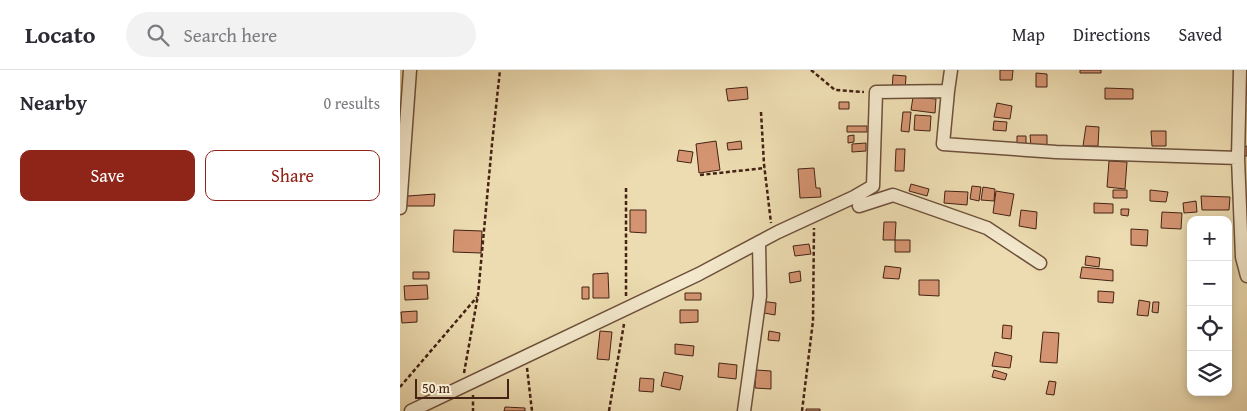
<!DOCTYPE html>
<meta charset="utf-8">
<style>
:root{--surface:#fff;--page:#f2f2f3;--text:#2b2b33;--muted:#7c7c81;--line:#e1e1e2;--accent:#8f2418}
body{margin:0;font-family:"Gentium Book Plus",serif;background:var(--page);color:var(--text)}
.controls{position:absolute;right:15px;bottom:15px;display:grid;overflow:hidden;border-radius:10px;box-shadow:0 2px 8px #0003}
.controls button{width:45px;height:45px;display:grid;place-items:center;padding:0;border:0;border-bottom:1px solid var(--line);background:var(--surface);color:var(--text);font:25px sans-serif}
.scale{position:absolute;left:15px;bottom:12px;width:94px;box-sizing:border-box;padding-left:5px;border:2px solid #442214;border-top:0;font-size:14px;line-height:18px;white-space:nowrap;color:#442214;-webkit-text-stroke:4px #f3e8cc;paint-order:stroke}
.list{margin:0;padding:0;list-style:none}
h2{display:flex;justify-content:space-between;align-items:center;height:65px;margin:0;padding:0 20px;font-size:21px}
h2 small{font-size:16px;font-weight:400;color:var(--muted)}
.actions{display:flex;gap:10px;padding:15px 20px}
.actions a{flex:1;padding:11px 0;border:1px solid var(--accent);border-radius:10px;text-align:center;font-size:18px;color:var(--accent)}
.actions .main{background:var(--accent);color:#fff}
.icon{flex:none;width:28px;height:28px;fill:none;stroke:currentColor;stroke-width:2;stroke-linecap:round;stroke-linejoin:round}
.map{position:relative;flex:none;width:847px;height:341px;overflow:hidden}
header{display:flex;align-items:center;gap:30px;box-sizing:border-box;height:70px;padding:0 25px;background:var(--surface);border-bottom:1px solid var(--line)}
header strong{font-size:24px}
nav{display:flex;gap:28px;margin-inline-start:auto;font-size:18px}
.search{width:350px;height:45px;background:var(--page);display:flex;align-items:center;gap:12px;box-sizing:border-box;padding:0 18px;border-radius:28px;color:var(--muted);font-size:19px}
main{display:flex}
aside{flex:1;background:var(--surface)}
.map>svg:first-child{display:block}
.building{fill:#d49471;stroke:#442214}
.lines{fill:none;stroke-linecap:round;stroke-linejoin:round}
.street-casing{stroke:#6e503b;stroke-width:15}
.path{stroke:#442214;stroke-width:2.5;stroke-dasharray:4 2.5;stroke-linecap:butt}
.street{stroke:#f3e8cc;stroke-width:12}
</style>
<header>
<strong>Locato</strong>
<div class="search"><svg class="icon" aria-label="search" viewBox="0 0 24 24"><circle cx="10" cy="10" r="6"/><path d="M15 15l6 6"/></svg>Search here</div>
<nav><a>Map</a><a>Directions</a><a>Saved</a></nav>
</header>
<main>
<aside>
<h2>Nearby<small>0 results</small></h2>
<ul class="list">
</ul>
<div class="actions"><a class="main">Save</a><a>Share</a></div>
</aside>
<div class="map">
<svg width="847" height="341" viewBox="0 0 847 341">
<rect width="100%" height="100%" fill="#eddcb1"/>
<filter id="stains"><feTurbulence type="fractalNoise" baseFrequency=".004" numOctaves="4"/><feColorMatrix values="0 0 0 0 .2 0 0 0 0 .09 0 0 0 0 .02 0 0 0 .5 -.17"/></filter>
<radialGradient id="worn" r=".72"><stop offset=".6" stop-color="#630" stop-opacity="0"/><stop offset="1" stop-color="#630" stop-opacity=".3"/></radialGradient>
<path class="building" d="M600 0H613L612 10H600Z
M680 0H701V3H680Z
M636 3 647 4V17H636Z
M493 5 506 6 505 21H492Z
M347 17 348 29 328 31 326 19Z
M705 18 733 19V29H705Z
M513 27 536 29 535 43 511 40Z
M439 32H449V39H439Z
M597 33 612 36 610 49 594 47Z
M503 42H511L509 62 501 61Z
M515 45 531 46 530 61 514 60Z
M594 51 607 52 606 61 593 60Z
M447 56H467V62H447Z
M686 56 699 57 698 76H683Z
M751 61H766V76H752Z
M454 65V72L448 73V66Z
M630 65H647V76L631 77Z
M617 66H626V75L617 74Z
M316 71 320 100 299 103 296 74Z
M341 71 342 79 328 80 327 73Z
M466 73V81L452 82V74Z
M847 76V86H843V77Z
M496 79H505L504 101H495Z
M279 80 293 82 291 93 277 91Z
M709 91 727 92 725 119 707 117Z
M414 98 416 118H420L421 127 400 128 398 99Z
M511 114 529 119 527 126 509 121Z
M572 116 581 117 579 131 570 129Z
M583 117 595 119 594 131 581 130Z
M713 120H727V128H713Z
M750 120 768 122 766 132 750 131Z
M545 121 568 122 567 135 544 133Z
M596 121 614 124 610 146 593 143Z
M35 124 34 136H4L8 126Z
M801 126 830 127 829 140H802Z
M796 131 797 142 784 143 783 133Z
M694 133 713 134V143H694Z
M721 139H729L728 146 721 145Z
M230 140H246V163L230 162Z
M621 140 637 142 636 159 619 156Z
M762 142 782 143 781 159 761 158Z
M797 147 824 148V150H797Z
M484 152H496L495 170H483Z
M731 159 748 160 747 176 731 175Z
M54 160 82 161 81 183 53 182Z
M495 170H510V182H495Z
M409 174 411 184 395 186 393 176Z
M686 186 700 188 699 197 685 195Z
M485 196 501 198 499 209 483 208Z
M682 197 713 200V211L680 208Z
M400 201 401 211 390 213 389 203Z
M13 202H29V209H13Z
M208 203 209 228H193V204Z
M519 210H539V226L519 225Z
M27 215 28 229 5 230 4 216Z
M182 217H189V229H182Z
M698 221 714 222 713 233 698 232Z
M285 223H301V230H285Z
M739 230 750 232 748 246 737 245Z
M361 231 376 233 375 245 359 242Z
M753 232H759L758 243 752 242Z
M280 240H298V252L280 253Z
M17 241V252L2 253 1 242Z
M603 255 612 256 611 269 602 268Z
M200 261 212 262 209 290 197 289Z
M369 261 380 263 379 271 368 270Z
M643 262 659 263 657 293 640 292Z
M275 274 294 276 293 286 275 284Z
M595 282 612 286 610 298 592 296Z
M319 293 337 295 336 309 318 307Z
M356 300 371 301V319L355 318Z
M594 300 607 304 605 310 592 307Z
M264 302 283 306 280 320 261 316Z
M240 308 254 309 253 322 239 321Z
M649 311 656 312 654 325 646 324Z
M105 337 125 338V341H104Z
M406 339H420V341H406Z"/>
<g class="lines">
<defs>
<path id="street" d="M840 0 838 88 842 187 847 206
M548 21 543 74 656 82 838 88
M459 136 493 125 587 158 640 193
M0 138 10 0
M11 341 299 204 378 162 454 127 473 116 476 22 548 21 551 0
M344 341 360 226 359 172"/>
</defs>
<use href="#street" class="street-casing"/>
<path class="path" d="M411 0 435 20 464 22
M361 42 364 94 371 153
M300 105 365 98
M226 226V118
M127 298 132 341
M64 303 78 225 92 74 100 0
M0 317 77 227
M73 325V341
M209 341 224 254
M402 341 413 251 414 158"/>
<use href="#street" class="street"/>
</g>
<rect width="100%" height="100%" filter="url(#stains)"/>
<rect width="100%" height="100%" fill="url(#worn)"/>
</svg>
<div class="controls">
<button>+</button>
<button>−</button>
<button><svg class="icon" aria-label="locate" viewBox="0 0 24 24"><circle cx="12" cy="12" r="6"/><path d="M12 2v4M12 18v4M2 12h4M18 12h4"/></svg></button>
<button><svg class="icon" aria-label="layers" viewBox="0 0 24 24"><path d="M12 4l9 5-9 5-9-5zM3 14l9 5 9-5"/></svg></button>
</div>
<div class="scale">50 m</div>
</div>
</main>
